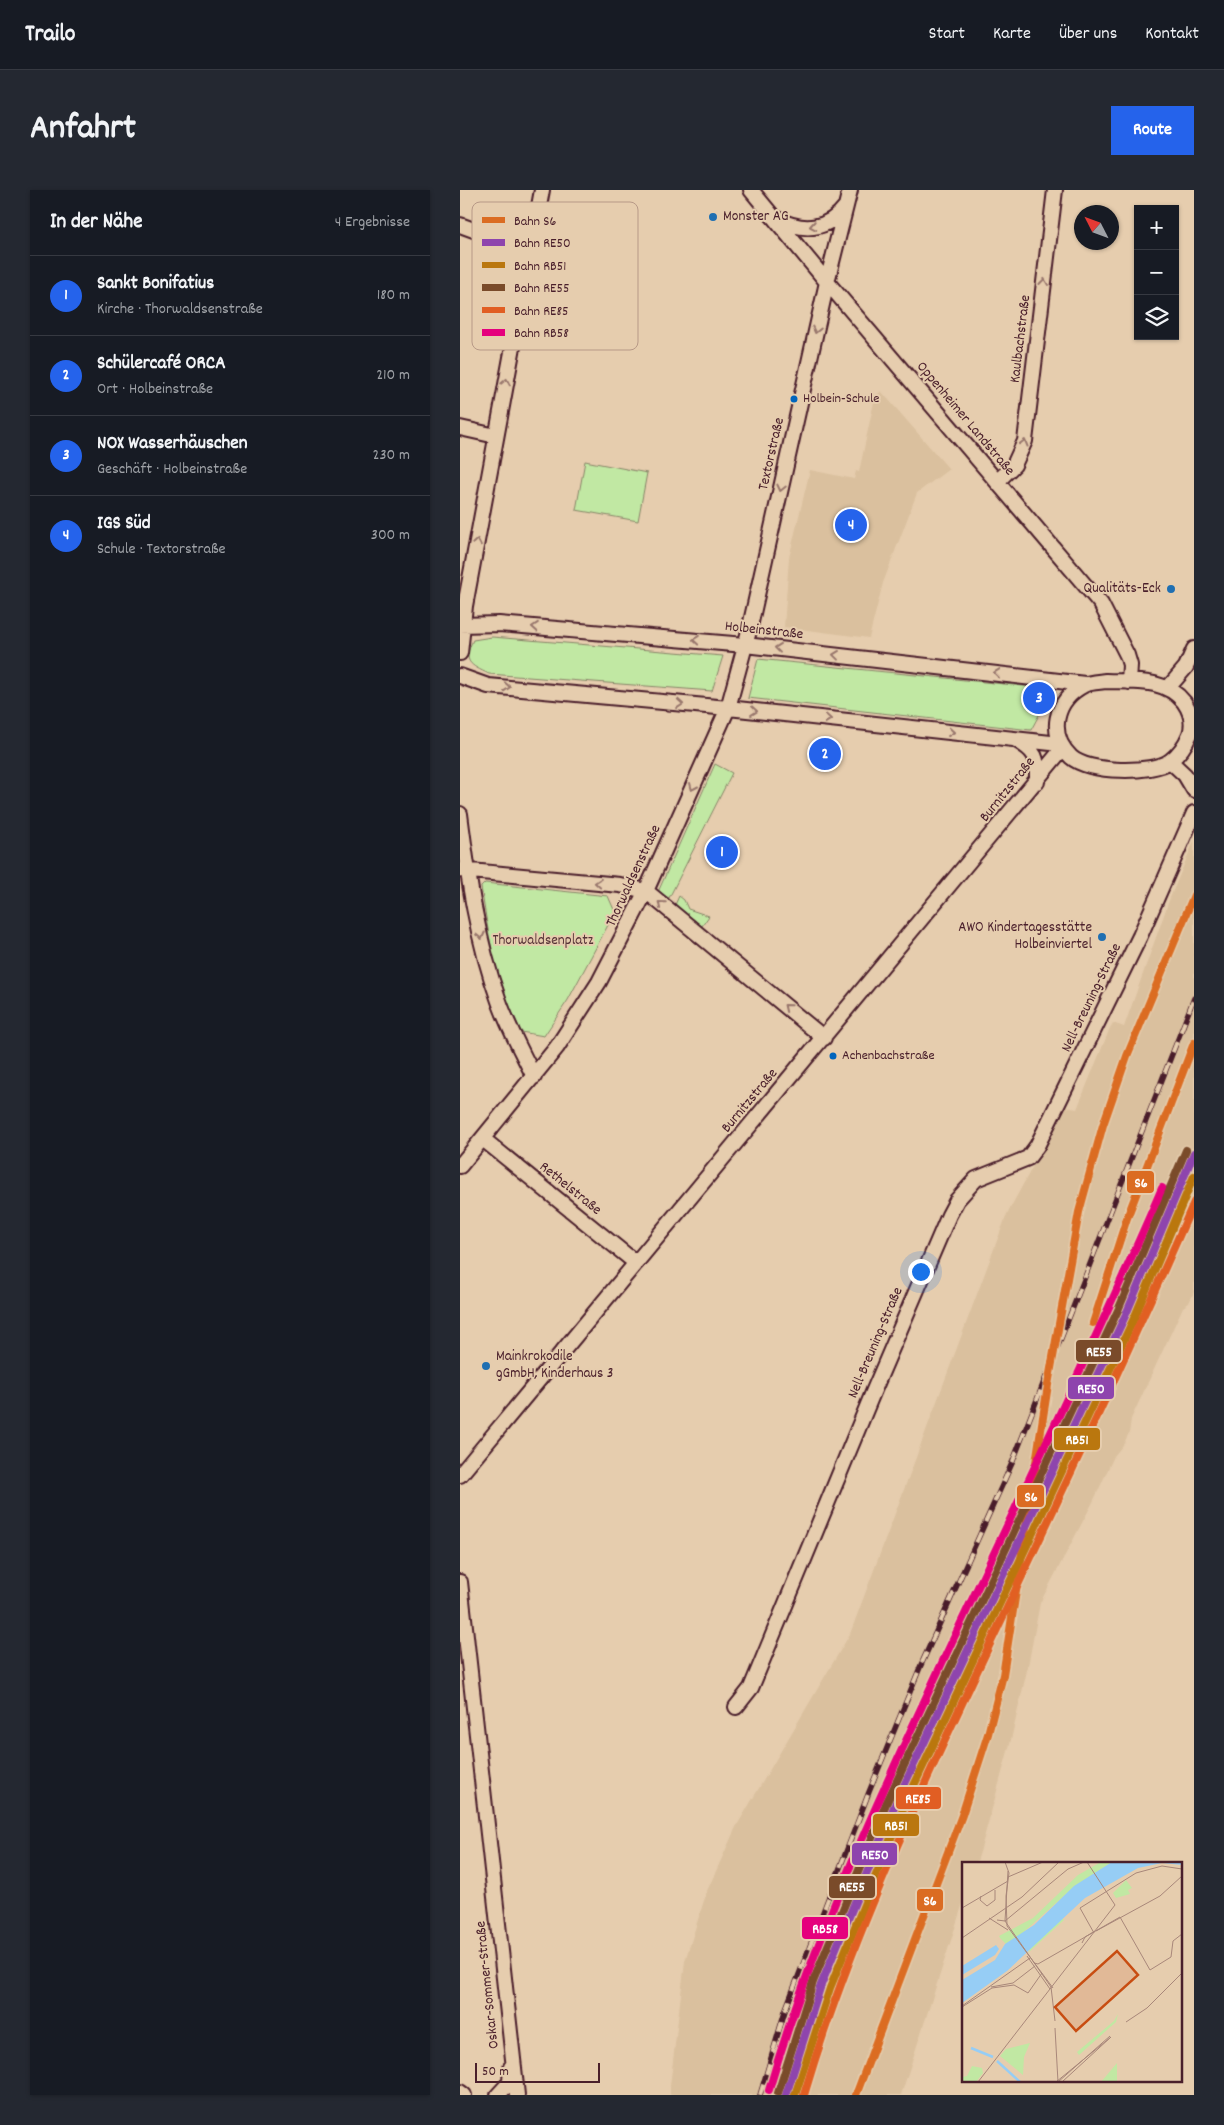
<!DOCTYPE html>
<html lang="de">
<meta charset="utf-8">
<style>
:root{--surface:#171b24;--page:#242831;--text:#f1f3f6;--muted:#9ea1a6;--line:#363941;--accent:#2563eb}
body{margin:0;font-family:Dekko,sans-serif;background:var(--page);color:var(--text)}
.controls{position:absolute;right:15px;top:15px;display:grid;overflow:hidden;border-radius:0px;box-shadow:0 1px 4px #0004}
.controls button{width:45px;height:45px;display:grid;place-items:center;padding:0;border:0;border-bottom:1px solid var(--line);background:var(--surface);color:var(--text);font:25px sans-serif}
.compass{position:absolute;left:614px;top:15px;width:45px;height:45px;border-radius:50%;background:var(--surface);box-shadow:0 1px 4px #0004;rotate:312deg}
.scale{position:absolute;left:15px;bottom:12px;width:125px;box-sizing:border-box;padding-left:5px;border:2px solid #4a1f2b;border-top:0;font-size:14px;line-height:18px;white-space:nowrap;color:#4a1f2b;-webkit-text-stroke:4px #e6cdae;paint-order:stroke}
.you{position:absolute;left:460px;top:1081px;width:18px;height:18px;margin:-12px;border:4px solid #fff;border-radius:50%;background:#1a73e8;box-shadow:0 0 0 8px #1a73e833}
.badge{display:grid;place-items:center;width:32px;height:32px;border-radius:50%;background:var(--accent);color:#fff;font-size:16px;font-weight:700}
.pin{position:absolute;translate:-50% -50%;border:2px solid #fff;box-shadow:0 1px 5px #0006}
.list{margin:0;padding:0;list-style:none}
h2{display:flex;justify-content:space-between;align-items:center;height:65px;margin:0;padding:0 20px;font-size:21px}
h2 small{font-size:16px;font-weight:400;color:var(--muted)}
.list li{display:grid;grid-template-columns:32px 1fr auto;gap:15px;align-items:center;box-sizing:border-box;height:80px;padding:0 20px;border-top:1px solid var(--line)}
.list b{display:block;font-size:19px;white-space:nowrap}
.list p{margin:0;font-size:16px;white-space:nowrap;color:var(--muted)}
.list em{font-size:16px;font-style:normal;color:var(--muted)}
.icon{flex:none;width:28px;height:28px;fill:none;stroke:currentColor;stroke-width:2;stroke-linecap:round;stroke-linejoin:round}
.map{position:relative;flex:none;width:734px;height:1905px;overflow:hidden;border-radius:0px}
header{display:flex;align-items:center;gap:30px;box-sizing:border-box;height:70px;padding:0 25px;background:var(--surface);border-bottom:1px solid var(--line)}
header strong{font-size:24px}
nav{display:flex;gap:28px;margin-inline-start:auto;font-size:18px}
.intro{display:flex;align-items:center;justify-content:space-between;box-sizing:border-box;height:120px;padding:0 30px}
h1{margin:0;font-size:35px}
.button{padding:12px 22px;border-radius:0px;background:var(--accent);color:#fff;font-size:18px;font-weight:700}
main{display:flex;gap:30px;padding:0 30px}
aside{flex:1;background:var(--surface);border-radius:0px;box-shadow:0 1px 4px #0004}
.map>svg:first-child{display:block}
.built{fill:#dac09e}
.green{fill:#c1e8a3;stroke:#868467}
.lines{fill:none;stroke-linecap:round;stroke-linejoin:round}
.minor-casing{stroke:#4a1f2b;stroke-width:18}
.minor{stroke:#e6cdae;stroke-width:14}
.rail-casing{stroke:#4a1f2b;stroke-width:5.5}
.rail{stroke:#e6cdae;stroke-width:4;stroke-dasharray:11;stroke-linecap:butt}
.rail-1-casing{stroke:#e6cdae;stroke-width:11}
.rail-2-casing{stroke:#e6cdae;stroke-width:11}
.rail-3-casing{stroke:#e6cdae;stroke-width:11}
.rail-4-casing{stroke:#e6cdae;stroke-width:11}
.rail-5-casing{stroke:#e6cdae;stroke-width:11}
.rail-6-casing{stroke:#e6cdae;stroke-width:11}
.rail-1{stroke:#db6c22;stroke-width:8}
.rail-2{stroke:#8e44ad;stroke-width:8}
.rail-3{stroke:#ba770f;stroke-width:8}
.rail-4{stroke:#7a4b2a;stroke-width:8}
.rail-5{stroke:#e15e23;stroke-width:8}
.rail-6{stroke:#e5007d;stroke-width:8}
.oneway{stroke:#98766c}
.poi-dot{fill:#1f6fb2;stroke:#e6cdae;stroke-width:2}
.bus-dot{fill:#0065bd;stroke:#e6cdae;stroke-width:2}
.labels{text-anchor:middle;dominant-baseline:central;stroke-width:4;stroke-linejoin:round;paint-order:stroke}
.bus-label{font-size:14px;fill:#4a1f2b;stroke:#e6cdae;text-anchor:start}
.poi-label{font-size:15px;fill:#4a1f2b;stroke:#e6cdae;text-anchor:start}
.street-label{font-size:15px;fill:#4a1f2b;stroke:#e6cdae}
.park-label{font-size:15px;fill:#563337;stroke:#e6cdae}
.inset-river{fill:none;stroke:#96cdf5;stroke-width:2.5}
.inset-road{fill:none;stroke:#a8877a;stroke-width:1}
.view{fill:#c84d12;fill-opacity:0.15;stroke:#c84d12;stroke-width:2.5}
.inset-edge{fill:none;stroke:#4a1f2b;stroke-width:2.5}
.key{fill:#e6cdae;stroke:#b79987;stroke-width:1}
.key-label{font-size:14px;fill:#4a1f2b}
.line-badge{stroke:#e6cdae;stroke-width:2}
.badge-label{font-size:14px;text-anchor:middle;font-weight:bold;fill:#fff}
</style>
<header>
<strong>Trailo</strong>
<nav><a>Start</a><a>Karte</a><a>Über uns</a><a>Kontakt</a></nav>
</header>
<div class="intro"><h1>Anfahrt</h1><a class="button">Route</a></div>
<main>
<aside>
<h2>In der Nähe<small>4 Ergebnisse</small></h2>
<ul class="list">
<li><span class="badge">1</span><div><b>Sankt Bonifatius</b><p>Kirche · Thorwaldsenstraße</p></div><em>180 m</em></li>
<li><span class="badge">2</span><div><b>Schülercafé ORCA</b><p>Ort · Holbeinstraße</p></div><em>210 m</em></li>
<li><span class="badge">3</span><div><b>NOX Wasserhäuschen</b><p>Geschäft · Holbeinstraße</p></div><em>230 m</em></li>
<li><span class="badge">4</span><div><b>IGS Süd</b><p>Schule · Textorstraße</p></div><em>300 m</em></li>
</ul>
</aside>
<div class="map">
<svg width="734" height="1905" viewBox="0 0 734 1905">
<rect width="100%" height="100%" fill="#e6cdae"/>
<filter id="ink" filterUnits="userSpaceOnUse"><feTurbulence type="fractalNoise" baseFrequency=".02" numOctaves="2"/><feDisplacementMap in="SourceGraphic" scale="10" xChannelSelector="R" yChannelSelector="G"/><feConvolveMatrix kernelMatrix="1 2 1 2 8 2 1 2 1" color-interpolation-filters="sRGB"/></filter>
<g filter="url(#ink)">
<path class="built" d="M421 201 489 279 457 303 423 393 409 448 324 437 329 368 350 280 394 289 396 281 399 282 415 207Z
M734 651V1102L729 1113 723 1117 671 1229 669 1243 663 1255 654 1266 634 1310 580 1413 568 1476 550 1554 520 1662 516 1674H503V1713L441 1905H210V1896L225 1771 247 1701 276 1637 390 1444 547 1024 605 917 617 919 650 838 653 833 664 837 710 708Z"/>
<path class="green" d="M125 271 187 283 178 331 116 320Z
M32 447 263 466 252 501 29 484C10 475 2 472 13 450Z
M298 469 593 499 571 540 288 508Z
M255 574 272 583 209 708 198 702Z
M25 693 148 706 155 722 108 810 84 846 61 842C53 823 44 804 38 785 30 756 26 727 21 697Z
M219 706 224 710 228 719 249 726 242 736 215 715Z"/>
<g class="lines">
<defs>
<path id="minor" d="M291 0 367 92 641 414 667 465 670 475 669 492
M317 29C343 42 367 41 386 16
M0 35 71 61
M0 238 36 246
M537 292 554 275 565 251 595 0
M0 435 39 434 285 455 625 494
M0 463 5 416 82 0
M0 486 28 496 268 518 600 554
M646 491C674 492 705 488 724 512 731 522 734 532 730 544 726 554 719 564 710 571 692 584 628 583 611 567 587 544 595 510 624 495 630 492 640 492 646 491Z
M708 498 726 477 734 459
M556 550C578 563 577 567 577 592
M710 571 725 585 734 600
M0 624C8 687 17 751 39 811 48 837 62 862 74 887
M0 680 160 695 186 701 364 848
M23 949 176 1073
M0 976 97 857 139 792 186 701 268 518 289 441 367 92 390 0
M0 1285 603 558
M0 1392 57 1905
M276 1517 291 1498 414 1200 489 1025 497 1010 516 989 568 968 577 956 680 746 734 623
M0 1902 4 1905
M38 1905 50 1892 51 1877"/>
</defs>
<use href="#minor" class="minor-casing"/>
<use href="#minor" class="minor"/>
<defs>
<path id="rail" d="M300 1905 325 1821 409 1602 461 1475 553 1271 734 808"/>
</defs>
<use href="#rail" class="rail-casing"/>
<use href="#rail" class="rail"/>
<defs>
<path id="rail-1" d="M633 1133 667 1028 734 853
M396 1905 502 1625 528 1544 543 1485 588 1195 619 1022 643 935 667 866 734 705"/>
<path id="rail-2" d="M326 1905 361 1795 434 1617 667 1122 734 963"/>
<path id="rail-3" d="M335 1905 370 1798 442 1621 675 1126 734 986"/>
<path id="rail-4" d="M318 1903 353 1792 426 1614 659 1118 726 960"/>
<path id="rail-5" d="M344 1905C388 1756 454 1615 520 1475 593 1321 666 1168 734 1012"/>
<path id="rail-6" d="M309 1900C354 1746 422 1601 490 1456 562 1304 635 1152 702 998"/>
</defs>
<use href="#rail-1" class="rail-1-casing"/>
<use href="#rail-2" class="rail-2-casing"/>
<use href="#rail-3" class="rail-3-casing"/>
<use href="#rail-4" class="rail-4-casing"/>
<use href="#rail-5" class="rail-5-casing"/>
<use href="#rail-6" class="rail-6-casing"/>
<use href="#rail-1" class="rail-1"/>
<use href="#rail-2" class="rail-2"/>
<use href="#rail-3" class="rail-3"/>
<use href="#rail-4" class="rail-4"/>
<use href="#rail-5" class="rail-5"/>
<use href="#rail-6" class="rail-6"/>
</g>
<defs><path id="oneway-chevron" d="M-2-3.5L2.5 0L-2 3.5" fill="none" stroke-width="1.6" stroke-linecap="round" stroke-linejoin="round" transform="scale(1.25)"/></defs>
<g class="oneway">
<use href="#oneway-chevron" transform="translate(353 36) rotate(170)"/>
<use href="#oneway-chevron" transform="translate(584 92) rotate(-83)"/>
<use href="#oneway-chevron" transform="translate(356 140) rotate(103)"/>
<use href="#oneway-chevron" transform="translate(46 192) rotate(-79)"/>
<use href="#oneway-chevron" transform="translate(564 253) rotate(-75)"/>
<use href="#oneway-chevron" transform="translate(321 298) rotate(103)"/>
<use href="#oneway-chevron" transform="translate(17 352) rotate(-80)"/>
<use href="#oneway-chevron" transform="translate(75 437) rotate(-175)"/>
<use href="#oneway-chevron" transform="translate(236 450) rotate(-175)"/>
<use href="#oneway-chevron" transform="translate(318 458) rotate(-173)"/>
<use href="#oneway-chevron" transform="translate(376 465) rotate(-173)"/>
<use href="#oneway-chevron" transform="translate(537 483) rotate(-173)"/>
<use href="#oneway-chevron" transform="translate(47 497) rotate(5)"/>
<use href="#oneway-chevron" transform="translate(220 514) rotate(5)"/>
<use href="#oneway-chevron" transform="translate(294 521) rotate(6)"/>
<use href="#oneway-chevron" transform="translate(368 529) rotate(6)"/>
<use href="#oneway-chevron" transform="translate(491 542) rotate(6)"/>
<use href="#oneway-chevron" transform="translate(233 597) rotate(114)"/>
<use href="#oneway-chevron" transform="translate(138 693) rotate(-175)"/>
<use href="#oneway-chevron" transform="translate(201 714) rotate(-140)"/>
<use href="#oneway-chevron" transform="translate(21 746) rotate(76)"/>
<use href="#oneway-chevron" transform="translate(327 817) rotate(-141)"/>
</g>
</g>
<g class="poi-dot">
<circle cx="253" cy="27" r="5"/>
<circle cx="711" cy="399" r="5"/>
<circle cx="642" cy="747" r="5"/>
<circle cx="26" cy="1176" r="5"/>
</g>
<g class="bus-dot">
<circle cx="334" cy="209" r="4.5"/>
<circle cx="373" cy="866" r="4.5"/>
</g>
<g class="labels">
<g class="bus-label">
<text x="343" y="209">Holbein-Schule</text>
<text x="382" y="866">Achenbachstraße</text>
</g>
<g class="poi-label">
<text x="263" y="27">Monster AG</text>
<text x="701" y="399" text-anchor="end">Qualitäts-Eck</text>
<text x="632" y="738" text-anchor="end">AWO Kindertagesstätte<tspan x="632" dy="17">Holbeinviertel</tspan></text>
<text x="36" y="1167">Mainkrokodile<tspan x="36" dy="17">gGmbH, Kinderhaus 3</tspan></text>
</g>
<g class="street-label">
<text transform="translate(561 149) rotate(-83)">Kaulbachstraße</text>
<text transform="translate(505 229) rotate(50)">Oppenheimer Landstraße</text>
<text transform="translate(312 264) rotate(-77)">Textorstraße</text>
<text transform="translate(304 441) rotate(6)">Holbeinstraße</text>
<text transform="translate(548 600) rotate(-51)">Burnitzstraße</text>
<text transform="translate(174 686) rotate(-65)">Thorwaldsenstraße</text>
<text transform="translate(632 808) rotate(-64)">Nell-Breuning-Straße</text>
<text transform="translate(290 911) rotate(-50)">Burnitzstraße</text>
<text transform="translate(110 999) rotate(39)">Rethelstraße</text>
<text transform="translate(416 1153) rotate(-67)">Nell-Breuning-Straße</text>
<text transform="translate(28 1795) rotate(-96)">Oskar-Sommer-Straße</text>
</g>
<g class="park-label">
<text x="83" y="751">Thorwaldsenplatz</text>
</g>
</g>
<g transform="translate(502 1672)">
<rect width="220" height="220" fill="#e6cdae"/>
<path d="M139 0H150L113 24 55 76 44 82 38 76 37 74 71 56 116 13ZM164 18 170 26 166 28 168 32 154 36 151 31ZM100 56 102 58 66 91 70 84ZM156 152 154 160 117 193 115 190 152 159ZM68 181 62 195 61 213 38 194 44 187ZM155 201V220H139ZM10 204 20 206 21 211 14 220H1L0 215 5 214Z" fill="#c1e8a3"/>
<path d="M150 0H220V3L200 1 176 6 123 36 45 109 0 141V118L33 98 43 82 72 63 112 24ZM34 83 37 87 33 93 0 113V104Z" fill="#96cdf5"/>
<path class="inset-river" d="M9 186 31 195M35 199 58 220"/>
<path class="inset-road" d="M43 0 47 11 44 34 45 64 91 126M46 9 43 59 89 125 93 159M46 15 81 0M19 34 18 38 25 44 33 38V28M0 46 46 19M27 56 46 68M35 58 43 59 106 7 122 0M134 69 198 34 220 14M132 71 118 46 174 11 200 4 220 7M0 76 60 35 97 0M120 81 123 75 133 69M65 94 88 127M72 101 76 102 158 55 188 108 209 95 211 79 220 72M29 125 51 121 73 104M0 144 68 96M0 145 30 126 52 123 66 131 80 111M164 160 185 146 220 111M93 166 96 220M16 220 153 43 125 0M94 220 149 175 100 220M96 220 148 174"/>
<path class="view" d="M155 89 176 113 114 169 93 145Z"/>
<rect width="220" height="220" class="inset-edge"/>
</g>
<rect x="12" y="12" width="166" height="148" rx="8" class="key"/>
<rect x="22" y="27" width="23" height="6" fill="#db6c22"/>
<rect x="22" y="49" width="23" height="7" fill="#8e44ad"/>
<rect x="22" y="72" width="23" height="6" fill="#ba770f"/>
<rect x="22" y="94" width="23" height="7" fill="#7a4b2a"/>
<rect x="22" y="117" width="23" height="6" fill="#e15e23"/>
<rect x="22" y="139" width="23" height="7" fill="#e5007d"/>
<g class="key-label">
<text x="54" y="35">Bahn S6</text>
<text x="54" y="57">Bahn RE50</text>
<text x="54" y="80">Bahn RB51</text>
<text x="54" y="102">Bahn RE55</text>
<text x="54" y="125">Bahn RE85</text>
<text x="54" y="147">Bahn RB58</text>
</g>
<g class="line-badge">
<rect x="666" y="980" width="29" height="24" rx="5" fill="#db6c22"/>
<rect x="615" y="1149" width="47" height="24" rx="5" fill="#7a4b2a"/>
<rect x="607" y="1186" width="48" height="24" rx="5" fill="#8e44ad"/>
<rect x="593" y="1237" width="48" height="24" rx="5" fill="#ba770f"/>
<rect x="556" y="1294" width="29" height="24" rx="5" fill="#db6c22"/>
<rect x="435" y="1596" width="47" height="24" rx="5" fill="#e15e23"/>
<rect x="412" y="1623" width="48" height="24" rx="5" fill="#ba770f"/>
<rect x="391" y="1652" width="47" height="24" rx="5" fill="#8e44ad"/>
<rect x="368" y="1685" width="48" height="24" rx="5" fill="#7a4b2a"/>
<rect x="456" y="1698" width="28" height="24" rx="5" fill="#db6c22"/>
<rect x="341" y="1726" width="48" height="24" rx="5" fill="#e5007d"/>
</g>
<g class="badge-label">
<text x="681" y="997">S6</text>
<text x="639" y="1166">RE55</text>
<text x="631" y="1203">RE50</text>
<text x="617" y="1254">RB51</text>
<text x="571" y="1311">S6</text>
<text x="458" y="1613">RE85</text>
<text x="436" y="1640">RB51</text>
<text x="415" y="1669">RE50</text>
<text x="392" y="1701">RE55</text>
<text x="470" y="1715">S6</text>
<text x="365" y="1743">RB58</text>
</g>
</svg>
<div class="controls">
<button>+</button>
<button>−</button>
<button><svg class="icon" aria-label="layers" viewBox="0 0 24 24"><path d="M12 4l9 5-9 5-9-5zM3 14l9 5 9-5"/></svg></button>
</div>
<svg class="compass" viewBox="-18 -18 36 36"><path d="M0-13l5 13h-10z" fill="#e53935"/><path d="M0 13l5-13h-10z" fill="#9ea1a6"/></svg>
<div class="scale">50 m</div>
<div class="you"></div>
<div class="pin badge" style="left:262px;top:662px">1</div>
<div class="pin badge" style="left:365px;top:564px">2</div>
<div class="pin badge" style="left:579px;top:508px">3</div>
<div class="pin badge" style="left:391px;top:335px">4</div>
</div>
</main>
